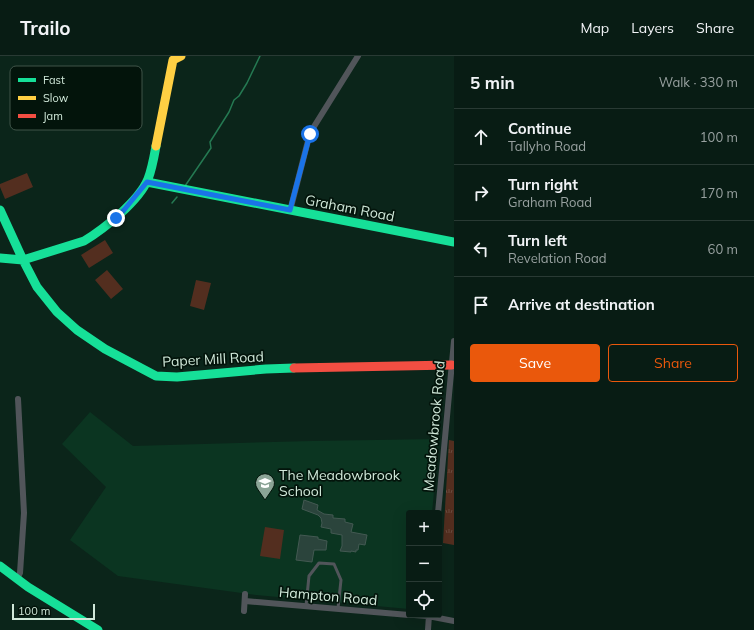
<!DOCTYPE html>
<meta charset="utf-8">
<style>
:root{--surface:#081c14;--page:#11251d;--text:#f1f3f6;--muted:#98a1a0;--line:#293a34;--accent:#ea580c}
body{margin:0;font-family:Mulish,sans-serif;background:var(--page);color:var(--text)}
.controls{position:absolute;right:12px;bottom:12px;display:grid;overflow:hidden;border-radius:4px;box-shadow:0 4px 16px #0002}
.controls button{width:36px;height:36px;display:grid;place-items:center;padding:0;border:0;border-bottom:1px solid var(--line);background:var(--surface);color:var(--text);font:20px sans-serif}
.scale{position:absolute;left:12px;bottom:10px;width:83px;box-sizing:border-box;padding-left:4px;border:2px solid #d0e8d9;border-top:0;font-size:11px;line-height:14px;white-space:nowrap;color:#d0e8d9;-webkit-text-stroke:3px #03140b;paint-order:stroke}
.stop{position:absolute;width:12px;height:12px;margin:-9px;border:3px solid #1a73e8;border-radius:50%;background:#fff}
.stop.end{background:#1a73e8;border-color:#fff;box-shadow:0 1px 4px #0008}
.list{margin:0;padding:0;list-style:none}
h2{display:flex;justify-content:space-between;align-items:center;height:52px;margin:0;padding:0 16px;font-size:17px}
h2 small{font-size:13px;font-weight:400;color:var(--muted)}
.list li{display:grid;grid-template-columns:26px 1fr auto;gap:12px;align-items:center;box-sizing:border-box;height:56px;padding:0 16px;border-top:1px solid var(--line)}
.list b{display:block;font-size:15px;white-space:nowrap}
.list p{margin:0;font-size:13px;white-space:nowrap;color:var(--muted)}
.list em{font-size:13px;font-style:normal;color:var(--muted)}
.actions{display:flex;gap:8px;padding:12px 16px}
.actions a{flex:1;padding:9px 0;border:1px solid var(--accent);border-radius:4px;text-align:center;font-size:14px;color:var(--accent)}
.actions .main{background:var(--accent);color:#fff}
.icon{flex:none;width:22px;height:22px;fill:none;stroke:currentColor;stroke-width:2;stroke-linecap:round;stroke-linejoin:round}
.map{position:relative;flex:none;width:454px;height:574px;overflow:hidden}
header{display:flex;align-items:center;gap:24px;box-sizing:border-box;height:56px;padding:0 20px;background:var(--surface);border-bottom:1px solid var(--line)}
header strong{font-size:19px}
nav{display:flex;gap:22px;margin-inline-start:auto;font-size:14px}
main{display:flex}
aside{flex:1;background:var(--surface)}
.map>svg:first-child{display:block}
.built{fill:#0b3521}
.grass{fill:url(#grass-tufts)}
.pitch{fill:#532e1f}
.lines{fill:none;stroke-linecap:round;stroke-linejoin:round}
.stream{stroke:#257952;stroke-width:1.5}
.building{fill:#2b443c;stroke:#435952}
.lane{stroke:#51555a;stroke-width:3}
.street{stroke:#51555a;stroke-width:6}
.fast{stroke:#16e098;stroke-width:9}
.slow{stroke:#ffcf43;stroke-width:9}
.jam{stroke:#f24e42;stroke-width:9}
.route{stroke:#1a73e8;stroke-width:5}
.labels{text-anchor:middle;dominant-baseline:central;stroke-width:3.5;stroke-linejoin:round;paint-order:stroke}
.street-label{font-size:14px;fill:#d0e8d9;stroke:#03140b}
.poi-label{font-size:14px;fill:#d0e8d9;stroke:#03140b;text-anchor:start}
.key{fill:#03140b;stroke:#405449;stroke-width:1}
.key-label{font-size:11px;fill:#d0e8d9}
</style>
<header>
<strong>Trailo</strong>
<nav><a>Map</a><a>Layers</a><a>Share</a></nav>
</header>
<main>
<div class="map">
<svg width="454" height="574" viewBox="0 0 454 574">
<defs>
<pattern id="grass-tufts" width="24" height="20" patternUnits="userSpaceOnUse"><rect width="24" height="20" fill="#532e1f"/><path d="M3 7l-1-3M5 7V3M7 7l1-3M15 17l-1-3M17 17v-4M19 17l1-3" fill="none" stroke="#6b4c3f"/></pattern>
</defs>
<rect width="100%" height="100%" fill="#0b251a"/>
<path class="built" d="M90 356 133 390 312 385 439 383 432 457H409V553L256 539 118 520 70 484 106 431 62 388Z"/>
<path class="grass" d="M449 384 454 385V489L443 487Z"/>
<path class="pitch" d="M27 117 33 131 5 143 0 131V128Z
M105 184 113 197 89 212 81 199Z
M107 214 123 233 111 243 95 224Z
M196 224 211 227 204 254 190 250Z
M265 471 284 474 280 503 260 500Z"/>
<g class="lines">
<path class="stream" d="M185 130 211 92 210 86 229 56 234 44 239 40 247 27 260 0
M172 147 177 141"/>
</g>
<path class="building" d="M304 444 318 449 317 454 324 458 333 459V462L345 463V466L353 468 351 476 367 479 365 489 359 488 358 494H356V496L351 495V496L340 495 342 490V479L331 477V473L321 471 322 467 321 462 318 459 302 453Z
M300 479 318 481V483L327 485 326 494H314L312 506 296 504Z"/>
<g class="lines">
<path class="lane" d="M306 550 309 520 319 507 334 508 341 524 338 552"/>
<path class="street" d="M290 155 310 77 358 0
M438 457 454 285
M17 523 20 517 24 457 18 343
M245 545 409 559
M244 555 245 538
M414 559 428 560 454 565
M428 574 429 559"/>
<path class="fast" d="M147 126 454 186
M0 154 23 204 84 185C104 173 139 145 148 123 152 113 154 101 156 90
M0 202 23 204 37 231 57 256 77 274 105 293 156 320 177 321 266 313 294 312
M0 510 28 531 98 574"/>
<path class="slow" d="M156 90 173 4 181 0"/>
<path class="jam" d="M294 312 452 309"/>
</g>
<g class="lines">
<path class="route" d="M116 162 124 154 147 126 290 154 310 78"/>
</g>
<defs>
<symbol id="school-pin" viewBox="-11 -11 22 30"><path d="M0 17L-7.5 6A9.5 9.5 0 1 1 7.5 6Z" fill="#8ba496" stroke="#03140b"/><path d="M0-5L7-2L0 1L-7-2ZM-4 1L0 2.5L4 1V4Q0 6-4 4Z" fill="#fff"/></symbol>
</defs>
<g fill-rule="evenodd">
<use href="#school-pin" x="254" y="416" width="22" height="30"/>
</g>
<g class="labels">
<g class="street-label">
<text transform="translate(350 152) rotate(11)">Graham Road</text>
<text transform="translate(213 303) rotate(-3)">Paper Mill Road</text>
<text transform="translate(434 370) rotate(-85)">Meadowbrook Road</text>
<text transform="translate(328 540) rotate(5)">Hampton Road</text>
</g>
<g class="poi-label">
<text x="279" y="419">The Meadowbrook<tspan x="279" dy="16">School</tspan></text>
</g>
</g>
<rect x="10" y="10" width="132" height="64" rx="6" class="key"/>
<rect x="18" y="22" width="18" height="4" fill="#16e098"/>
<rect x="18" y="40" width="18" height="4" fill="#ffcf43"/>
<rect x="18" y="58" width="18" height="4" fill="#f24e42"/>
<g class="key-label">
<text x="43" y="28">Fast</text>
<text x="43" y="46">Slow</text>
<text x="43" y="64">Jam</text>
</g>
</svg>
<div class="controls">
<button>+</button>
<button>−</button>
<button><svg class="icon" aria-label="locate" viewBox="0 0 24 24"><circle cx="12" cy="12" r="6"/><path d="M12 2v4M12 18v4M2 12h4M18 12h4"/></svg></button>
</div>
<div class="scale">100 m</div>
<div class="stop" style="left:310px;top:78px"></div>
<div class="stop end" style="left:116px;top:162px"></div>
</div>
<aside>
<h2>5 min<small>Walk · 330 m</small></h2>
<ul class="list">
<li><svg class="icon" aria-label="ahead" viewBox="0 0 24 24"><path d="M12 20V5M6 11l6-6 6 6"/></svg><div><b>Continue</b><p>Tallyho Road</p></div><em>100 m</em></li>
<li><svg class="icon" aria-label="right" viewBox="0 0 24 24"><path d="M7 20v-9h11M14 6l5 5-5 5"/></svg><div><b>Turn right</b><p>Graham Road</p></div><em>170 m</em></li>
<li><svg class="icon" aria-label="left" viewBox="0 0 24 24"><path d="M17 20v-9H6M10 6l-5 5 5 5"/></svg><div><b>Turn left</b><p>Revelation Road</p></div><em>60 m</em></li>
<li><svg class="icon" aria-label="arrive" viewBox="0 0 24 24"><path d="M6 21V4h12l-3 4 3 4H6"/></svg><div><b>Arrive at destination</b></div></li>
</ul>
<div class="actions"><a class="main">Save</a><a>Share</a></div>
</aside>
</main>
